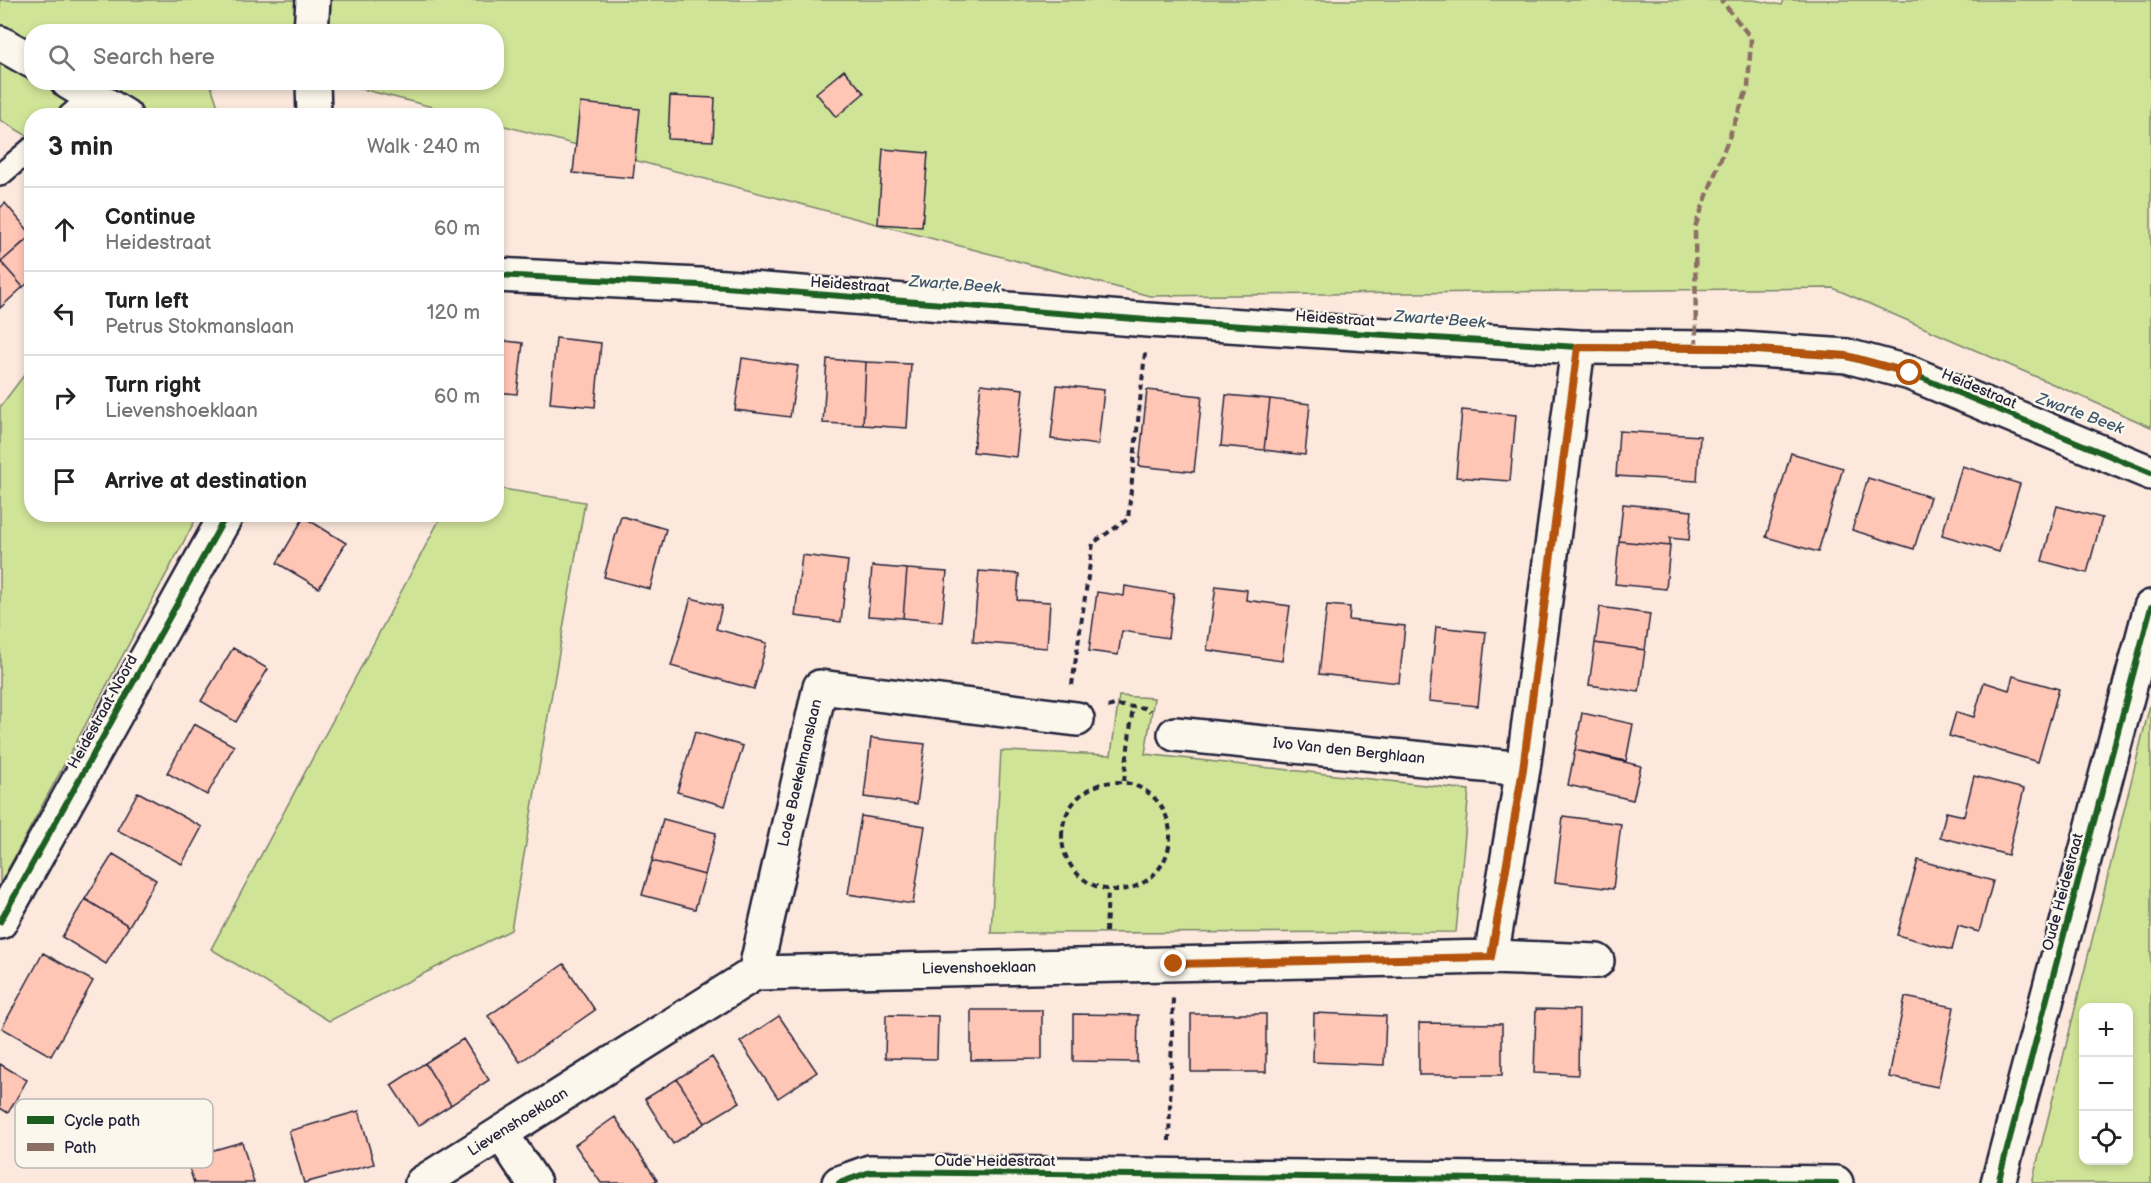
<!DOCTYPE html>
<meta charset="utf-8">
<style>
:root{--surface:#fff;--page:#f6f6f6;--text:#222;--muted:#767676;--line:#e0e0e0}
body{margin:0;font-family:"Balsamiq Sans",sans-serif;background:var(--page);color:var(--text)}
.controls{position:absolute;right:18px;bottom:18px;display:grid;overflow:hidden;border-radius:12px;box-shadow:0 3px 9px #0003}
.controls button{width:54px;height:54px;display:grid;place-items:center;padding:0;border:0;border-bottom:2px solid var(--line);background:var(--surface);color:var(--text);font:30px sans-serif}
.stop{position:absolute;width:18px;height:18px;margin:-14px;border:4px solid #b45309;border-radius:50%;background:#fff}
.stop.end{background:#b45309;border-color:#fff;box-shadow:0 2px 6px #0008}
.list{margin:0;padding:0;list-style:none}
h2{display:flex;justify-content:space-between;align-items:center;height:78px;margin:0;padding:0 24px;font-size:26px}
h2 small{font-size:20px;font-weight:400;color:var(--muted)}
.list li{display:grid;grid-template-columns:39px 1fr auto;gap:18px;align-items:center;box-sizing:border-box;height:84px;padding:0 24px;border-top:2px solid var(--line)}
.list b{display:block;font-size:22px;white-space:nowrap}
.list p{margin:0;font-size:20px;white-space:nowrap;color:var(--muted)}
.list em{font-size:20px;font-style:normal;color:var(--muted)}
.icon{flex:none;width:33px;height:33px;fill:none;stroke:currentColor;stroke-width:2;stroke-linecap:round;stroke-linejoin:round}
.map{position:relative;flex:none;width:2151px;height:1183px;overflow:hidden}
.search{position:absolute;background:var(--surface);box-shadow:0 3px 9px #0003;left:24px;top:24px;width:480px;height:66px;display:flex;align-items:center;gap:15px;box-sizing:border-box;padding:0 21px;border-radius:24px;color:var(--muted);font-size:22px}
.panel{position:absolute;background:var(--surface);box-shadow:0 3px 9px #0003;left:24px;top:108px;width:480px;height:414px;border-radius:24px}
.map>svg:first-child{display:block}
.green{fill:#d0e498;stroke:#79836a;stroke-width:1.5;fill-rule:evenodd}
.building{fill:#ffc5b5;stroke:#22223b;stroke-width:1.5}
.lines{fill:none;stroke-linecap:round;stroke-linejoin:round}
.lane-casing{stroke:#22223b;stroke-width:26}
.street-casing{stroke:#22223b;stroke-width:38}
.secondary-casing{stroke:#22223b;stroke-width:38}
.path{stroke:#22223b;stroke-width:4;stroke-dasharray:6 4.5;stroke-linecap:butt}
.lane{stroke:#fbf7ec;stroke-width:21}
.street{stroke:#fbf7ec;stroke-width:33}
.secondary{stroke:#fbf7ec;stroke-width:33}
.quiet{stroke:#8d6e63;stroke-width:4.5;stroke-dasharray:9 4.5;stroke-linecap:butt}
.cycleway-casing{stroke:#fbf7ec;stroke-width:10}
.cycleway{stroke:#1b5e20;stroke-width:6}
.route{stroke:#b45309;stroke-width:8}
.labels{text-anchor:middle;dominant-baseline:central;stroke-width:5;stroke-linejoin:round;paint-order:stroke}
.street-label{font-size:15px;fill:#22223b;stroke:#fbf7ec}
.water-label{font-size:16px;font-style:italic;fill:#3e566c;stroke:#fbf7ec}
.key{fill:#fbf7ec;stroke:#bab7b7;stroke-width:1.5}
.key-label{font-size:16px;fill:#22223b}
</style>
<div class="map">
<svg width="2151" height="1183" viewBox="0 0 2151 1183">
<rect width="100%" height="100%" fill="#fce8dc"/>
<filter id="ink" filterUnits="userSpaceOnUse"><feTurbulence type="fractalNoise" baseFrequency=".0167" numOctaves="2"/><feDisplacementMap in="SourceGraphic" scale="12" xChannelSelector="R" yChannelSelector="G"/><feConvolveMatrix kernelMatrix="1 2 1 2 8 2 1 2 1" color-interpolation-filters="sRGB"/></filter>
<g filter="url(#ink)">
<path class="green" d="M0 0H1754L1782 5 1784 0H2151V427L1833 288 1150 296 497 124 496 116 464 115 338 83 496 82V32H32V82L210 83 221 115 32 116 31 138 0 120Z
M31 366 32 514 198 515 0 884V407Z
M497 488 585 502 511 930 329 1021 211 949 442 515 496 514Z
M1119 696 1154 698 1145 754 1469 790 1456 932 991 933 1001 751 1111 755Z
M2151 701V1183H2032ZM2084 1008H2128V1160H2084Z"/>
<path class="building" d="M844 70 864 93 836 117 816 93Z
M670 96 715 98 713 141 668 139Z
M580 103 640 109 633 178 573 173Z
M883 149 928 153 922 227 878 224Z
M5 203 32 235 1 262 23 287 0 308V208Z
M28 238 32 242V280L23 287 1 262Z
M556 338 601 343 595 407 550 403Z
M496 340 523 343 517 394 496 392Z
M742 358 798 366 790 417 735 410Z
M827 359 866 362 863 425 823 423Z
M866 362 911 364 907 428 863 425Z
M981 384 1023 389 1016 457 973 452Z
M1057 385 1104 390 1098 445 1051 439Z
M1147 390 1202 396 1194 472 1139 466Z
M1226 395 1270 399 1264 450 1221 446Z
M1270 399 1310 404 1305 455 1264 450Z
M1462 410 1516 415 1510 481 1456 477Z
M1619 431 1700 436 1697 481 1616 476Z
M1791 453 1843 468 1818 552 1766 537Z
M1962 466 2020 484 1999 552 1942 535Z
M1868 478 1930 497 1914 549 1852 530Z
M1623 504 1692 511 1689 540 1670 538V546L1619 541Z
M2057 506 2102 518 2087 573 2042 561Z
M621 516 666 529 650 589 604 577Z
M304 517 346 543 319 588 277 563Z
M1619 541 1670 546 1666 589 1615 584Z
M802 555 848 561 841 622 795 616Z
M872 566 907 569 903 618 868 616Z
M907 569 947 572 942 622 903 618Z
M979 571 1019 574 1017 600 1050 602 1047 648 973 642Z
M1125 586 1174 594 1168 638 1122 631 1118 655 1089 651 1097 592 1124 596Z
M1216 586 1247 590 1246 600 1290 606 1282 661 1207 650Z
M691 598 722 606 716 629 767 643 754 689 671 666Z
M1327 605 1350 607 1349 620 1405 626 1399 683 1319 674Z
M1600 607 1650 614 1645 650 1595 643Z
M1436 627 1486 632 1478 706 1429 701Z
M1595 643 1645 650 1639 692 1589 685Z
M233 648 268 669 236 722 201 701Z
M2013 676 2059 689 2038 762 1949 736 1956 712 1974 717 1984 682 2009 690Z
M1582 713 1633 724 1626 761 1575 750Z
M194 724 234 746 207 795 167 773Z
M695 732 743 746 725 806 677 792Z
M871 738 925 744 917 804 864 797Z
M1575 750 1641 766 1633 800 1568 785Z
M1974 776 2024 789 2008 855 1940 837 1946 812 1964 816Z
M138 792 202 827 182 864 117 830Z
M861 816 925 826 913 904 848 894Z
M1563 816 1621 824 1613 889 1555 882Z
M663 819 716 833 705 875 652 861Z
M113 854 156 880 129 926 85 899Z
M1918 860 1993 881 1979 932 1958 926 1952 950 1897 935Z
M652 861 705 875 695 909 642 895Z
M85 899 129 926 106 964 62 937Z
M43 953 93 981 51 1056 2 1028Z
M564 964 595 1010 520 1062 488 1016Z
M1905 997 1954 1007 1938 1087 1889 1077Z
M1536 1009 1579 1010 1578 1075 1534 1073Z
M971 1010H1042V1059L971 1060Z
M1314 1013 1386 1016 1384 1065 1313 1062Z
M1073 1014 1138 1015 1137 1062 1073 1061Z
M1191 1014H1266V1072H1191Z
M886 1015 938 1016 937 1059 885 1058Z
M779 1016 817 1072 778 1098 740 1042Z
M1419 1023 1502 1024V1075H1419Z
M463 1039 489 1080 451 1105 425 1063Z
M712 1057 740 1102 705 1123 677 1079Z
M425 1063 451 1105 418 1126 391 1085Z
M0 1064 27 1080 8 1113 0 1108Z
M677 1079 705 1123 673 1144 645 1099Z
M359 1111 374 1164 304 1183 289 1131Z
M615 1117 657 1180 652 1183H601L575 1145Z
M242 1142 254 1183H194L186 1158Z"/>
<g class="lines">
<defs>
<path id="lane" d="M69 116 92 96
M0 175 32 148"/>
<path id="street" d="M311 32 313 0
M0 43 32 61
M68 82 125 116
M313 82 314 116
M1175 734 1523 769
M1491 957 1523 769 1578 347
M755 973 820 687 1077 719
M501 1133 534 1183
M422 1183 755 973 1491 957 1597 961
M839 1183 870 1172 1836 1183
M1998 1183 2151 607"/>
<path id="secondary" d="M496 275 699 285 1148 320 1578 347 1727 348 1847 356 1910 373 2151 473
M0 922 227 514"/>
</defs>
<use href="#lane" class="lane-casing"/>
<use href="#street" class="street-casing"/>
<use href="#secondary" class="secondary-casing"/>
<path class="path" d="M1072 685 1093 543 1128 519 1145 353
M1108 707 1114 705 1146 708 1150 711
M1124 781 1133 706
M1062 836a54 54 0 1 1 108 0a54 54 0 1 1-108 0Z
M1106 932 1108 891
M1169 1141 1173 998"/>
<use href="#lane" class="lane"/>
<use href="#street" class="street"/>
<use href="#secondary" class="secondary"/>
<path class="quiet" d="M1696 348 1695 227 1748 87 1751 38 1721 0"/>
<defs>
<path id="cycleway" d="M496 275 699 285 1148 320 1578 347 1727 348 1847 356 1910 373 2151 473
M0 922 227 514
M839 1183 870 1172 1836 1183
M1998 1183 2151 607"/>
</defs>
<use href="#cycleway" class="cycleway-casing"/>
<use href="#cycleway" class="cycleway"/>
</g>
</g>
<g class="lines" filter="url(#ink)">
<path class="route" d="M1174 964 1491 957 1523 769 1578 347 1726 348 1847 356 1910 373"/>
</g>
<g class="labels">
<g class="street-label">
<text transform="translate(850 285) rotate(4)">Heidestraat</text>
<text transform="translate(1335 319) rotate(4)">Heidestraat</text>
<text transform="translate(1979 389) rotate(23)">Heidestraat</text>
<text transform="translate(103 712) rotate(-61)">Heidestraat-Noord</text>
<text transform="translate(1349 751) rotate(6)">Ivo Van den Berghlaan</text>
<text transform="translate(800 773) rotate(-77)">Lode Baekelmanslaan</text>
<text transform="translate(2063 892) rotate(-75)">Oude Heidestraat</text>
<text transform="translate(979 968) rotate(-1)">Lievenshoeklaan</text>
<text transform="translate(518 1122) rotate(-32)">Lievenshoeklaan</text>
<text x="995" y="1161">Oude Heidestraat</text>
</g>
<g class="water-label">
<text transform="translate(955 285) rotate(4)">Zwarte Beek</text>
<text transform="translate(1440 320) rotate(4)">Zwarte Beek</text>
<text transform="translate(2080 414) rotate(20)">Zwarte Beek</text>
</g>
</g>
<rect x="15" y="1099" width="198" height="69" rx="9" class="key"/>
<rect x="27" y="1116" width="27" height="8" fill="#1b5e20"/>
<rect x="27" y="1143" width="27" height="8" fill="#8d6e63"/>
<g class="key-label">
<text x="64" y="1126">Cycle path</text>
<text x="64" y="1153">Path</text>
</g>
</svg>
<div class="controls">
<button>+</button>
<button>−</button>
<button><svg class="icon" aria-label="locate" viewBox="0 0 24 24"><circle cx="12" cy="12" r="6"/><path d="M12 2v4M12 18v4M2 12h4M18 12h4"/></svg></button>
</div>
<div class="stop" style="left:1910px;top:373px"></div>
<div class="stop end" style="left:1174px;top:964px"></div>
<div class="search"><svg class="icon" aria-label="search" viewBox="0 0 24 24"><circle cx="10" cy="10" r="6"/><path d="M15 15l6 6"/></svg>Search here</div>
<section class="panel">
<h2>3 min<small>Walk · 240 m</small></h2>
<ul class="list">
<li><svg class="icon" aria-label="ahead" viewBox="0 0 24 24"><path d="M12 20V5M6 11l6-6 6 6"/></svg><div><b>Continue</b><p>Heidestraat</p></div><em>60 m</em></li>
<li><svg class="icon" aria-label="left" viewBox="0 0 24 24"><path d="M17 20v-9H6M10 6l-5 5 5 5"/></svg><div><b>Turn left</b><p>Petrus Stokmanslaan</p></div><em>120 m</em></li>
<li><svg class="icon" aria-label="right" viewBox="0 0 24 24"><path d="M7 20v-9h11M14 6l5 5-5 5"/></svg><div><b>Turn right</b><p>Lievenshoeklaan</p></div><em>60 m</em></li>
<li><svg class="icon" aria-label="arrive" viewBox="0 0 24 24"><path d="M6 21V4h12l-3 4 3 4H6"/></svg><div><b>Arrive at destination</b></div></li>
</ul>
</section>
</div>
